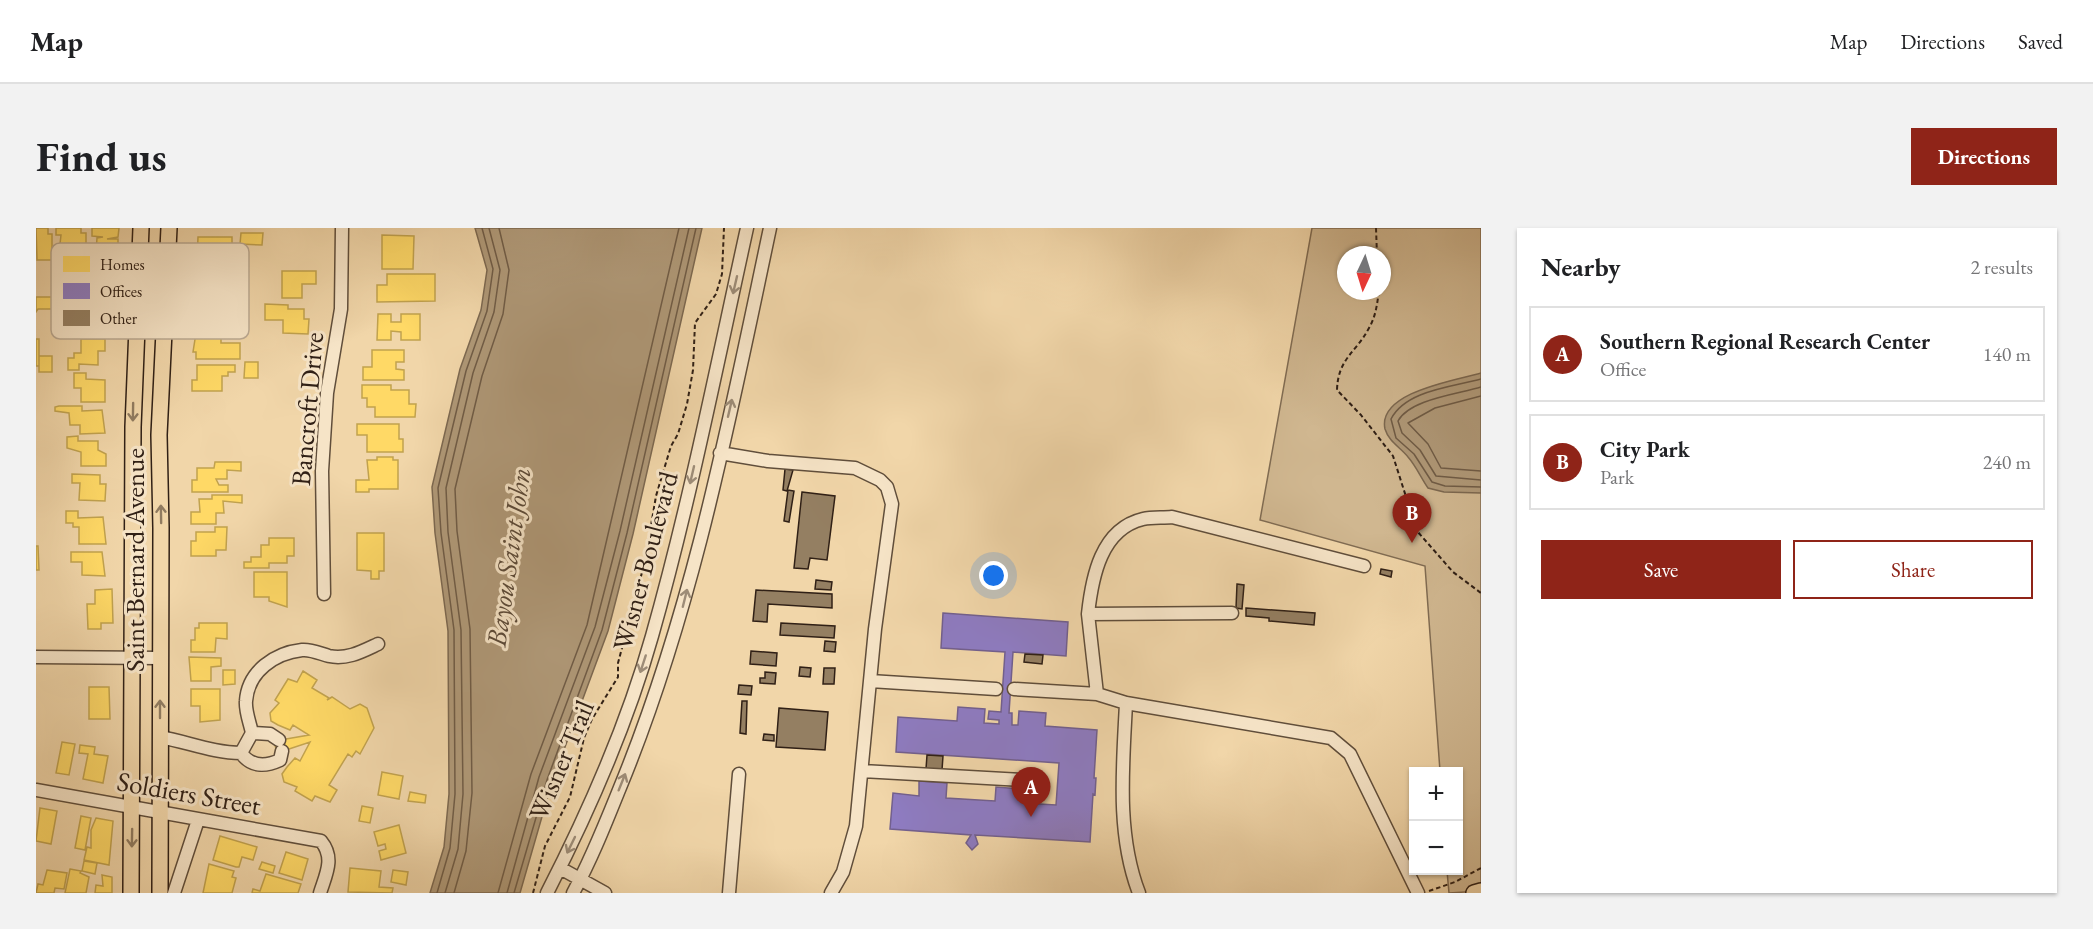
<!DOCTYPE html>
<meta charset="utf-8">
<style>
:root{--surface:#fff;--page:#f2f2f2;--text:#202124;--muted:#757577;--line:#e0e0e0;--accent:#8f2418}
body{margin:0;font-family:"EB Garamond",serif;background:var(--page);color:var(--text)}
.controls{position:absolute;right:18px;bottom:18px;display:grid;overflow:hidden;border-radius:0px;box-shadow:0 2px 4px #0004}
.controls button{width:54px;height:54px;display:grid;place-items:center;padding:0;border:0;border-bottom:2px solid var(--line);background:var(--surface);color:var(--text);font:30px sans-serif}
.compass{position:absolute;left:1301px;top:18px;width:54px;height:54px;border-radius:50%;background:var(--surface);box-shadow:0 2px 4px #0004;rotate:184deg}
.you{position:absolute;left:958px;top:348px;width:21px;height:21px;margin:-15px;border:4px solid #fff;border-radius:50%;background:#1a73e8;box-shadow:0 0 0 9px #1a73e833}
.badge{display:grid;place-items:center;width:39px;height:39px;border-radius:50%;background:var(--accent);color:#fff;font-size:20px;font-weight:700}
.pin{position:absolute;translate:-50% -50px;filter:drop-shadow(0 2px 3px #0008)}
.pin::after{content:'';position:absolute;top:32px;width:21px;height:18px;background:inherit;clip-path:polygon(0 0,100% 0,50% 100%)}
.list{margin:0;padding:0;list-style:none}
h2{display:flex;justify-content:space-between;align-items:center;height:78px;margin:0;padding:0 24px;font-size:26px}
h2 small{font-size:20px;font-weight:400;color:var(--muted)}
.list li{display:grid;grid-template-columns:39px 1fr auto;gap:18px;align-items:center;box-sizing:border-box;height:96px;margin:0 12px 12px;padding:0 12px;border:2px solid var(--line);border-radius:0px}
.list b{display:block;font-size:22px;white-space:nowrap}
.list p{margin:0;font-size:20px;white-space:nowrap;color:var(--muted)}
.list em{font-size:20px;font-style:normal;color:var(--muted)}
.actions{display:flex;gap:12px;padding:18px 24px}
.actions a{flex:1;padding:14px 0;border:2px solid var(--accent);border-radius:0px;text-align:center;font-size:21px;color:var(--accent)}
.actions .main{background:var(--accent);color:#fff}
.map{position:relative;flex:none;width:1445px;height:665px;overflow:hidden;border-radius:0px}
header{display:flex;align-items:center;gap:36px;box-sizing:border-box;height:84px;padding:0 30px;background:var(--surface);border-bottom:2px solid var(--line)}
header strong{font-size:28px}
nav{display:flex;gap:33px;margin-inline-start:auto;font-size:21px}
.intro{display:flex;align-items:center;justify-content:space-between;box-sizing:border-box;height:144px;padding:0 36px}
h1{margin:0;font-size:42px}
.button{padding:15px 27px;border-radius:0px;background:var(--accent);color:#fff;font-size:21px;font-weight:700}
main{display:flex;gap:36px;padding:0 36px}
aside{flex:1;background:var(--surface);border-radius:0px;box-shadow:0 2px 4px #0004}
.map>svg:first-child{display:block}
.green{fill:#d0b790;stroke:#806c53;stroke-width:1.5;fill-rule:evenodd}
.water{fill:#af9877;stroke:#7c6850;stroke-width:1.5}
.homes{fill:#ffd966;stroke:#c1a24e;stroke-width:1.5}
.offices{fill:#8e7cc3;stroke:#72608f;stroke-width:1.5}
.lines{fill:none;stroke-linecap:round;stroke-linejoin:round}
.shore{stroke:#705c46;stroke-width:1.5}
.building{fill:#947f62;stroke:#302016;stroke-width:1.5}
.minor-casing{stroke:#604e3b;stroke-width:15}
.major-casing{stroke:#302016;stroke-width:18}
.path{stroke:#302016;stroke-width:2;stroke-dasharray:4.5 3;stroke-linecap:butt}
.minor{stroke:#f6e4c7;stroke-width:12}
.major{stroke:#f1d6a9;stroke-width:15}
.oneway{stroke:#9d8c77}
.oneway2{stroke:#907b60}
.labels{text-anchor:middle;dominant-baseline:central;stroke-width:6;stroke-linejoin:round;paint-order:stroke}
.street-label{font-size:27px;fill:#302016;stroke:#f6e4c7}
.water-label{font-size:28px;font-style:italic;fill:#5c4a38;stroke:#f6e4c7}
.key{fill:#f6e4c7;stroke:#bba992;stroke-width:1.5}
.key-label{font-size:16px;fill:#302016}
</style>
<header>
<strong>Map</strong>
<nav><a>Map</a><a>Directions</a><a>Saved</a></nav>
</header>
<div class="intro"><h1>Find us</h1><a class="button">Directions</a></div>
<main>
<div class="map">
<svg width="1445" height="665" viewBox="0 0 1445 665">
<rect width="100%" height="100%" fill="#f1d6a9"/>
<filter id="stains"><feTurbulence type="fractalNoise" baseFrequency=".00333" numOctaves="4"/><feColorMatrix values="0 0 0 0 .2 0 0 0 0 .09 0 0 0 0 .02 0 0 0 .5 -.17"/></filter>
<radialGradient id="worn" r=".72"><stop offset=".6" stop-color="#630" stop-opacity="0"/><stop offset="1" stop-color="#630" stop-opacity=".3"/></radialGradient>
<path class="green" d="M1276 0H1445V663L1413 665 1411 643 1422 642V544L1404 543 1389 338 1224 292ZM1310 27H1346V63H1310Z"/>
<path class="water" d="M439 0H666L597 306 572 403 516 554 484 665H394L408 619 413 566 412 403 399 305 396 259 424 141 445 82 451 42Z
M1445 145V265L1408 264 1392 260C1385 250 1380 238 1372 229 1364 219 1353 214 1349 201 1341 164 1421 152 1445 145Z"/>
<path class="homes" d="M0 0H12V6H16V32H1Z
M20 0H45V5H50V17L24 16 25 7H20Z
M56 0H83L82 9 71 11H82V25L60 24 61 10 67 9 56 8Z
M205 5H227L226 17 204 16Z
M346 7 378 8 377 41H346Z
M162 9H196V34H161Z
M246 43H280V56H266V70H246Z
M351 46H399V73L341 74V57H351Z
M0 69H16V81H2L0 84Z
M229 76 252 77V81H268V91H273L272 106 247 105V92H229Z
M342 86H355V94H365V86H384V112H365V104L355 103V112H341Z
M160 105H185V115H204V131H160V124H157Z
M0 111H3V138H0Z
M45 111H69V123H62V137L43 136V142H32V130H38V125H45Z
M336 122H368V134H360V141L368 142V152H327V139H336Z
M3 128H16V144H3Z
M209 134H222V150H208Z
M161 137H199V144H192V148H186V163H156V152H161Z
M38 145H50V151L69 152V174H45V160H38Z
M326 157H355V162H373V176H380L379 189H339V179H331V170H326Z
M46 178V183L66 182 69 205 44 206V197H34L33 185 19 183V179L23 178Z
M321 196H363V211H367V224H331V207H321Z
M42 208V213H62V222L70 226V238H45V224L31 220V209Z
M341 229H357V232H362V261H333V264H320V252H333L331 232H341Z
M179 234H205V243L191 242V251H180L183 257H192V264H156V252H161V240H178Z
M36 246 64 247V256H70L69 273 43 272 44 255H36Z
M176 267H206V275L187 273 188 285H180V296H155V284H164L163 271H176Z
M30 283H42V290L67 289 70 316H43V299H37V295H30Z
M179 299H191L190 322H180V328H155V313H160V304H179Z
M321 305H348V343H343V351H335V343L321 342Z
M233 310H258V328H251V335H233V340H208V334H215V329H225V317H233Z
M0 318H2L3 342H0Z
M35 324H66L69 348 46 347V334H35Z
M218 344H251V379L233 373V369H218Z
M76 361 77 395H65V401H52L51 376H59V362Z
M163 395H191V411L180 410 179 424H155V412H159V400H163Z
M153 429 185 430V438L175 439V453H155Z
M187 442H199V456L187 457Z
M267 443 281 452 276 460 293 470 291 472 296 469 314 481 324 476 331 480 338 500 324 526 320 523 316 529 312 526 293 557 301 562 294 574 279 568 276 573 259 563 261 559 248 554 246 546 251 539 259 530 264 533 274 514 241 525 238 513 273 507 257 497 254 502 242 497 235 493 234 485 243 475 239 472 252 451 261 454Z
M53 459H73L74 491H53Z
M155 461H184V492L164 494V478H155Z
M26 514 39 516 33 547 20 545Z
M44 517 59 519 58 526 72 528 67 555 47 551 52 526 43 525Z
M346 544 367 548 363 571 342 567Z
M374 564 390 567 389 575 372 573Z
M326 578 337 580 334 595 323 593Z
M4 580 21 583 15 616 0 613Z
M45 588 55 590 49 622 39 620Z
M60 590 77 593 73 637 48 632 51 619 55 620V602Z
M363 597 370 625 345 632 343 623 350 621 349 616 342 618 338 604Z
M184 608 221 619 217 632 206 629 203 639H200L177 632Z
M250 624 272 631 266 652 243 645Z
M48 633 61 635 59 646 46 643Z
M226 634 239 638 237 645 223 641Z
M173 636 198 643 196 649 200 650 196 665H167Z
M314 640 345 643 343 659 357 660 356 665 312 664Z
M34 641 45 643 44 645 53 649 50 665H29Z
M11 642 31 645 28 661 19 660 18 665H0L2 656 7 657Z
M357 642 372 644 370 657 355 654Z
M230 646 265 656 262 665H216L217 661 224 663Z
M66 647 76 649V665H59L60 657 67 658Z"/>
<path class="offices" d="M907 385 1032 394 1030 428 977 424 973 485H976V497H982L983 483 1010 485 1009 498 1061 502 1058 550H1060L1059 567 1057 566 1054 614 939 607 942 616 936 622 930 615 935 607 854 601 857 565 883 568V553L911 555 910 570 959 573 960 559 987 561V575L1020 577 1023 535 860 524 862 489 921 493 922 479 949 481 948 495 963 496V492L952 491 953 483 965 484 969 424 905 420Z"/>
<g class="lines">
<path class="shore" d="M1445 151C1417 159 1370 162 1355 191L1360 210 1378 226 1396 254 1409 258 1445 259
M1445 159C1423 166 1374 171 1362 193L1366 205 1384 222 1400 248 1445 252
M1445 168 1399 180 1372 195 1392 216 1405 240 1445 243
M401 665 414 620 419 566 418 402 405 305 402 260 430 143 451 83 457 41 446 0
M409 665 422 621 427 566 425 402 412 304 410 260 437 145 458 84 464 42 453 0
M418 665 430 623 436 565 434 401 421 303 419 261 446 148 467 86 473 42 463 0
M462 665 495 546 551 397 643 0
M471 665 503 549 559 399 584 303 653 0
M478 665 511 552 566 402 591 305 660 0"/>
</g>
<path class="building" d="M749 241 757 242 751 263 747 262Z
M752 262 758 263 753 294 748 293Z
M766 264 799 268 791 332 774 330 772 341 758 340Z
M1345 341 1356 343 1355 349 1344 346Z
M780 352 796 354 795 362 779 361Z
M1201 356 1208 357 1206 381 1200 380Z
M720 362 796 366V380L732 376 731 394 717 393Z
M1210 380 1279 385 1278 397 1233 393V390L1210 388Z
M745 395 799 398 798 410 744 407Z
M789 413 800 414 799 424 788 423Z
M715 423 741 425 740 438 714 436Z
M989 426 1007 427 1006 436 988 434Z
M764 439 775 440 774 449 763 448Z
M788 440H799L798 456H787Z
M729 444 740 445 739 456 724 455V450H729Z
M703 457 716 458 715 467 702 466Z
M706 473H711L710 506 704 505Z
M743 480 792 484 789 522 740 519Z
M728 506 738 507V513L727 512Z
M891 527 907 528 906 542 890 541Z"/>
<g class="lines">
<defs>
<path id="minor" d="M684 225 732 233 819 240 844 252 851 259 856 276 839 401 820 598 807 644 795 665
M288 366 286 243 291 165 305 81 306 0
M1052 386C1056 349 1065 301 1107 291 1116 289 1127 290 1136 289L1328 338
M0 429 124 430
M834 453 960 461
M978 461 1061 466
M1090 475 1295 510 1314 526 1382 665
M216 505 234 506 243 512
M124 509C152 514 177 525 205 525L216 505C214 495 209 483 210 473 212 443 239 425 266 422 275 421 285 426 293 428 311 432 327 423 342 416
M205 525C215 539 229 539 244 532L246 523
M826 543 1004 553
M0 562 285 613C299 630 290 646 284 665
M524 640 569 665
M138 665 162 592
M511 665C553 583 591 497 616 408 654 274 681 136 711 0
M537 665C556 630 570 594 585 557 658 379 694 188 734 0
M693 665 703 546
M1103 665C1080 605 1087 538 1090 475L1061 466 1052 386 1196 385"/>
<path id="major" d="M95 665 97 199 105 0
M124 665 125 300 123 207 133 0
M1438 665 1445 663"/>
</defs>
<use href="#minor" class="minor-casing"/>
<use href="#major" class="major-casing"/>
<path class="path" d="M1340 0 1341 27
M1343 63C1341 76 1340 88 1333 100 1320 125 1302 130 1301 162L1325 187 1357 228 1381 303 1417 344 1445 365
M1393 663 1419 654 1445 640
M497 665 509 618 534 569 548 510 556 491 582 449V435L609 333 620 268 635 218 642 206 651 176 657 142 659 95 680 66 686 46 688 0"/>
<use href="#minor" class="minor"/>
<use href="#major" class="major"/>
</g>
<defs><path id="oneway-shaft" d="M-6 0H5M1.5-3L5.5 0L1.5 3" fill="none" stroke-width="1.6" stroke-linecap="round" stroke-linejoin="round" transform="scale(1.5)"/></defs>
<g class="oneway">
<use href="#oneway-shaft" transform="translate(699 57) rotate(103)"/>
<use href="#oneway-shaft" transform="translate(694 180) rotate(-77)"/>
<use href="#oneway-shaft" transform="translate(656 247) rotate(103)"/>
<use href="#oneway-shaft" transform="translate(649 370) rotate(-76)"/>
<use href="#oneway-shaft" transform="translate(607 436) rotate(108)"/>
<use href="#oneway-shaft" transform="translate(586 554) rotate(-68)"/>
<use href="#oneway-shaft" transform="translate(535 617) rotate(116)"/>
</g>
<g class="oneway2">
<use href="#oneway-shaft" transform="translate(97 184) rotate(91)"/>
<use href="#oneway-shaft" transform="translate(125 286) rotate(-91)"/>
<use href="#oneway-shaft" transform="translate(124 481) rotate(-90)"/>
<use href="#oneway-shaft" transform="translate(96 610) rotate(91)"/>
</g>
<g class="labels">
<g class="street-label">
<text transform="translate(271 181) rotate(-85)">Bancroft Drive</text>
<text transform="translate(98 332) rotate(-90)">Saint Bernard Avenue</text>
<text transform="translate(609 333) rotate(-75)">Wisner Boulevard</text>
<text transform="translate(525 532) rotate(-67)">Wisner Trail</text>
<text transform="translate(153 565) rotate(10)">Soldiers Street</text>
</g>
<g class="water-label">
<text transform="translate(472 329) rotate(-82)">Bayou Saint John</text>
</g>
</g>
<rect x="15" y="15" width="198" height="96" rx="9" class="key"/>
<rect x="27" y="28" width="27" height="16" fill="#ffd966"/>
<rect x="27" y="55" width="27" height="16" fill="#8e7cc3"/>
<rect x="27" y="82" width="27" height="16" fill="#947f62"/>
<g class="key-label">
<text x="64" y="42">Homes</text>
<text x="64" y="69">Offices</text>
<text x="64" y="96">Other</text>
</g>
<rect width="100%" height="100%" filter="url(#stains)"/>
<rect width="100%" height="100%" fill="url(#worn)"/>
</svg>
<div class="controls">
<button>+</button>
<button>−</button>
</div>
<svg class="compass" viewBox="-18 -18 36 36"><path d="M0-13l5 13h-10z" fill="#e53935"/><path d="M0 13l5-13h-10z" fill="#757577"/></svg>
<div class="you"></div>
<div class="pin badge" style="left:995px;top:589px">A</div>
<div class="pin badge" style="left:1376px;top:315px">B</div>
</div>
<aside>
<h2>Nearby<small>2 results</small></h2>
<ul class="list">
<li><span class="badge">A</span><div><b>Southern Regional Research Center</b><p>Office</p></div><em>140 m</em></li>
<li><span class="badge">B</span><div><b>City Park</b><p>Park</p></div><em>240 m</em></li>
</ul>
<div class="actions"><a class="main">Save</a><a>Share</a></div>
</aside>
</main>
